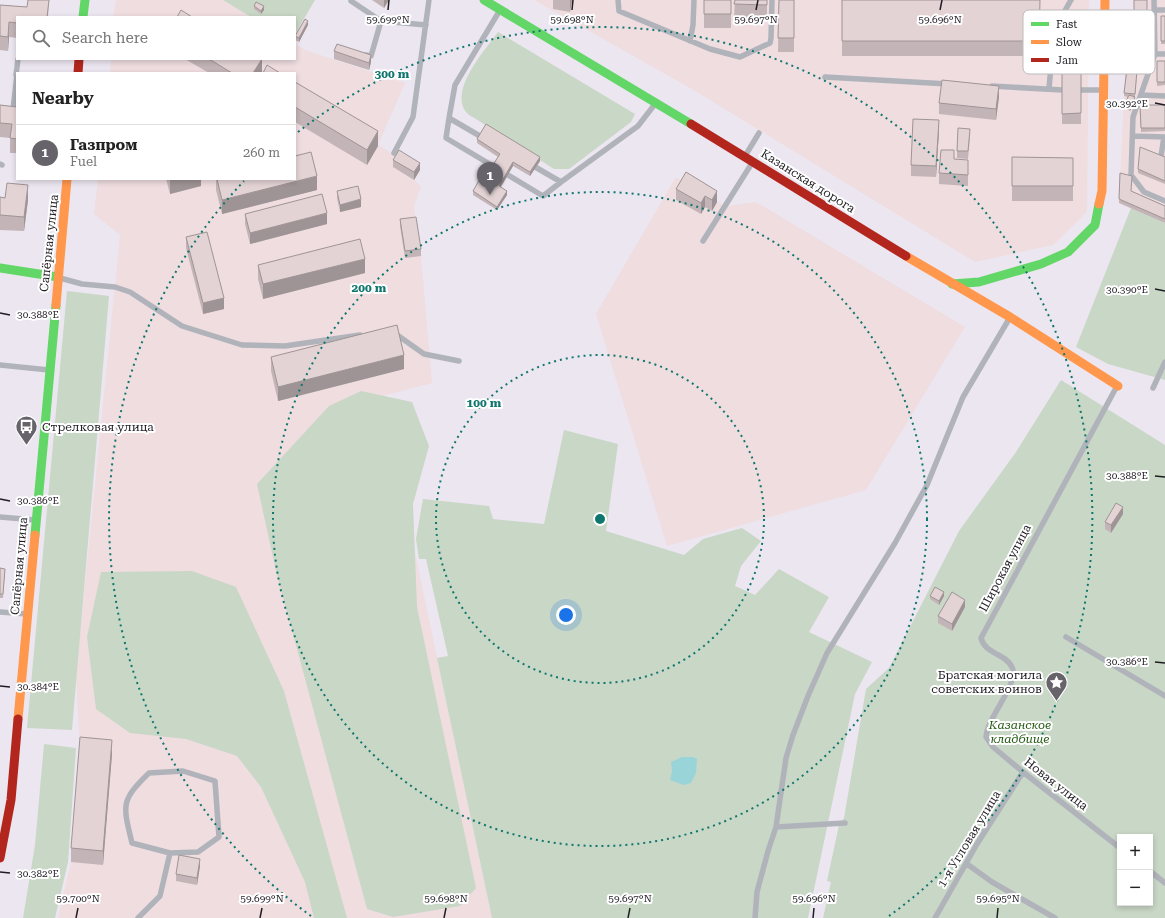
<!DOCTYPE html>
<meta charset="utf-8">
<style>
:root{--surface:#fff;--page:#f6f6f6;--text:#222;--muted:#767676;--line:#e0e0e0;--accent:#67636a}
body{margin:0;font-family:"Roboto Serif",serif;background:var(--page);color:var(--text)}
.controls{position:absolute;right:12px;bottom:12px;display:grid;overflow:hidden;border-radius:0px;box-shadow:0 2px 6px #0003}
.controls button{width:36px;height:36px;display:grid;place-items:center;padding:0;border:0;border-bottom:1px solid var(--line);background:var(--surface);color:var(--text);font:20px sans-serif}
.you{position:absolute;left:566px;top:615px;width:14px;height:14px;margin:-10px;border:3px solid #fff;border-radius:50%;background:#1a73e8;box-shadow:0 0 0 6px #1a73e833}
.badge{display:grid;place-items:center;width:26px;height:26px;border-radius:50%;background:var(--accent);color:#fff;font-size:13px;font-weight:700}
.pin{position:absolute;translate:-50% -33px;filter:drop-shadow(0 1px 2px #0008)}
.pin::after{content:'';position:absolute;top:21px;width:14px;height:12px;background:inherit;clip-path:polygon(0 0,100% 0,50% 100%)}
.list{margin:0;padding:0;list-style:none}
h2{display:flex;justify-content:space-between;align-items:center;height:52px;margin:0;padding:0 16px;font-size:17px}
h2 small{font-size:13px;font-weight:400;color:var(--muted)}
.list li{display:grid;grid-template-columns:26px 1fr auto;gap:12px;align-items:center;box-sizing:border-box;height:56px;padding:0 16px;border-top:1px solid var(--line)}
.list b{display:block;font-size:15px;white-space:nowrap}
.list p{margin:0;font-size:13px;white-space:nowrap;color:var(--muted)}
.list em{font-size:13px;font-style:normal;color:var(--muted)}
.icon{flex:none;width:22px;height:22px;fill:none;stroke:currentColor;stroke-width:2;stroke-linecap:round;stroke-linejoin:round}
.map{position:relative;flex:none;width:1165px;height:918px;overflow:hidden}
.search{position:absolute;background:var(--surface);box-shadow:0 2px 6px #0003;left:16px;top:16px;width:280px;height:44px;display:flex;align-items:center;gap:10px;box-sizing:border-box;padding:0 14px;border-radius:0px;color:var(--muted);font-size:15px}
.panel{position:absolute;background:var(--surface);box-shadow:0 2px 6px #0003;left:16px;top:72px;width:280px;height:108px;border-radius:0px}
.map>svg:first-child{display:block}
.industrial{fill:#efdde0}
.green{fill:#c9d7c6;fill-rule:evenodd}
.water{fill:#98d4d8}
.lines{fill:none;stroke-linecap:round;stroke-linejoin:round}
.lane{stroke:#b1b3bb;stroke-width:5.5}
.fast{stroke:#63d668;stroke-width:9}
.slow{stroke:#ff974d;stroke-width:9}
.jam{stroke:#b3261e;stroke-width:9}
.wall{fill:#c3b5b7}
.shaded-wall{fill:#9f9495}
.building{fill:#e3d3d5;stroke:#9f9495}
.ticks{fill:none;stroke:#1f1c22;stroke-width:1.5}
.ring{fill:none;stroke:#0f766e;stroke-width:2;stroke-dasharray:2 4}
.labels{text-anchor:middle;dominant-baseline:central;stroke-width:4;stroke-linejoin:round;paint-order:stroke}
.street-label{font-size:12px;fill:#1f1c22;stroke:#fff}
.poi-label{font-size:12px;fill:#1f1c22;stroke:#fff;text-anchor:start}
.park-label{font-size:12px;font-style:italic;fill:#215710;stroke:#fff}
.key{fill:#fff;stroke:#bcbbbd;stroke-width:1}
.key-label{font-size:11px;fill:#1f1c22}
.ticks-label{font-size:10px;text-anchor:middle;fill:#1f1c22;stroke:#fff;stroke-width:4;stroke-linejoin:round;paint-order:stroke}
.centre{fill:#0f766e;stroke:#fff;stroke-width:2}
.ring-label{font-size:12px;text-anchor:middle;font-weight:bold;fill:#0f766e;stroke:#fff;stroke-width:4;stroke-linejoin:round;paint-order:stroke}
</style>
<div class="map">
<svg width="1165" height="918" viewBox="0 0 1165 918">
<rect width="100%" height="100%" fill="#ece6f0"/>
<path class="industrial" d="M116 0H223L251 17H113Z
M534 0H1089L1087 212 1053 245 975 262 692 89Z
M1134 0H1165V223L1119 203 1125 73 1123 72V64H1134Z
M295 44 305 50 405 83 378 145 419 170 414 180 421 186 414 207 421 256 432 383 382 396 492 918H58L71 862 80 751 76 674 120 235 94 214 98 179H295V73H110L111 59H295Z
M676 177 725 206 756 202 965 327 866 490 667 546 596 314Z"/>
<path class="green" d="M223 0H315L295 34V17H251Z
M498 32 635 114 631 122 569 169H554L476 119C473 117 468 115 466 112 449 90 485 50 498 32Z
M1131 208 1165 223V380L1108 364 1076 347Z
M67 291 109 296 72 730 27 728Z
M1061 380 1165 445V918H823L831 882 827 881 839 825 844 818 866 689 889 668 959 531 1016 452ZM1120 837H1150V903H1120Z
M361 391 412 402 429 446 413 504 417 607 476 888 460 906 393 917 367 909 276 571 257 484 329 406Z
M564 430 618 444 606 531 684 555 703 539 742 528 761 541 741 566 735 586 755 595 779 569 829 597 809 632 872 662 855 694 808 918H492L437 658 448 656 426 559H419L416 539 423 499 489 506 493 519 544 524Z
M192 571 236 587 284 691 347 918H314L305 882 261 787 237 756 186 739 130 733 96 709 87 637 101 572Z
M44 744 76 748 68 862 55 918H23L35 845Z"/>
<path class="water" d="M682 757H693L697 759 696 773 691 783 684 785 670 780 672 771 671 762Z"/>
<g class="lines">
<path class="lane" d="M618 0 619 11 710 49 740 57 770 43 771 38 772 0
M1154 0 1155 54 1133 117 1131 175 1144 192 1165 201
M351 1 381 21 426 25
M1154 10H1165
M690 41 693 25 694 0
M1155 54H1165
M366 55 371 56 381 21
M16 75 18 59
M825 77 948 84
M992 86 1062 90
M1049 89 1054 30 1071 0
M1081 90H1103
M1141 95 1165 96
M13 109 17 75
M449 118 446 138 543 196 561 182
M1133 136 1165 137
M485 139 449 118 455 85 500 10
M394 153 413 117 429 0
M745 156 759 133
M1161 156 1164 137
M0 164 2 165
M530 164 561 182 638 126 655 104
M703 241 752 163
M60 278 82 284 115 287 130 292 182 326 242 345 285 346 360 335
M393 332 424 354 459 361
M0 365 49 370
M1117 386 981 638C985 654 1005 653 1012 667 1020 683 987 717 986 737L993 747 1023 772 1120 848
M1153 388 1165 362
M0 517 35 520
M0 612 27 614
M1066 637 1165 696
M183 771 215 781 219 837 198 852 170 853 132 843C123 805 120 801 149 773Z
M776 827 845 823
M967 864 992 882 1055 918
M1150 871 1165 883
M138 918 160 896 170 853
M755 918 757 892 768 851 776 827 786 758 793 735 808 696 827 653 895 543 927 485 963 397 1009 319
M935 918 977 844 1023 772"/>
<path class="fast" d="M484 0 691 124
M83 17 85 0
M0 268 58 277
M952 284 979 282 1041 264 1068 252 1095 225 1099 204
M35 535 56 305"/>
<path class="slow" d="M1099 204 1102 191 1105 0
M906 256 1010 317 1118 386
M56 305 67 179
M18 719 35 535"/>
<path class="jam" d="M78 73 79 59
M691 124 906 256
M0 858 11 800 18 719"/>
</g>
<path class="wall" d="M49 0 48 17H17V38L9 37 8 51 0 50V5L27 7Z
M372 0H389L384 8Z
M553 0H572L570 12 553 9Z
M704 0H731V28H704Z
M735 0H767V19L734 18Z
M779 0H794V52H778Z
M842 0H1040L1039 56H842Z
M1147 0V65H1141V74L1137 73 1135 97H1134L1135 101 1130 111 1124 108V105L1128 97 1124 96 1126 72H1123V65L1134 57Z
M254 6 264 10 261 14 254 9Z
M1161 16H1165V44H1161Z
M308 25 299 42 295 40V36Z
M1062 34H1081V124H1062Z
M334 51 371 62 369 70 334 59Z
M185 59H262V73H209Z
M1157 61H1165V85L1157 86Z
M295 82 378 146 367 165 295 122Z
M0 90V105L17 107V153H10V138L0 137Z
M999 97 996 120 939 114V103Z
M1140 105H1165V131L1141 132Z
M939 131 936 177 911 176V165Z
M970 136 968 159 957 158V151Z
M477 139 540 161 530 176 513 166 501 187 507 195 497 210 473 195V191L485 177 498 157 477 143Z
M1012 157 1073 158V201H1012Z
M1165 157V184L1138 173V169Z
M954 159 968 170V186L939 184V173Z
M393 160 420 170 414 180 393 167Z
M686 172 717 202 712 211 705 207 701 214 676 200V189Z
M1120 173 1131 191 1165 206V223L1119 203Z
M166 179H201V186L170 194Z
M216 179H295L317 190 222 214 216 190Z
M337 191 361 207 340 212 337 198Z
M0 197 28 200 24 231 0 230Z
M245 214 327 224 250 244 245 224Z
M400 219 421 249V256L405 258 400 226Z
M186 237 224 309 203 314 186 248Z
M258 265 365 273 263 299 258 279Z
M271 357 404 369 278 401 271 371Z
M1123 514 1111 533 1105 529V522Z
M0 568 5 572 3 598H0Z
M930 596H944L939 605 930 599Z
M965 607 952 631 938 623V616Z
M112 754 103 865 71 862V848Z
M200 866 197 885 176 881V874Z"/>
<path class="shaded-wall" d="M384 0H389L384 8Z
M570 0H572L570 12Z
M264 6V10L261 14V11Z
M308 21V25L299 42V38Z
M9 22V37L8 51V37Z
M371 55V62L369 70V63Z
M262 59V73H253Z
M999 86V97L996 120V109Z
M1135 97V101L1130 111V107Z
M939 120V131L936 177V166Z
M378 131V146L367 165V150Z
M540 157V161L530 176V172Z
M513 162V166L499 190V186Z
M420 163V170L414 180V172Z
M317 176V190L222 214V200Z
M173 179H201V186L170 194V180Z
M28 185V200L24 231V217Z
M507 191V195L497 210V207Z
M717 191V202L712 211V200Z
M705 196V207L701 214V203Z
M361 199V207L340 212V205Z
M327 213V224L250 244V233Z
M365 259V273L263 299V284Z
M224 298V309L203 314V303Z
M404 355V369L278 401V387Z
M1123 507V514L1111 533V525Z
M944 592V596L939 605V601Z
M965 600V607L952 631V624Z
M112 740V754L103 865V851Z
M200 859V866L197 885V878Z"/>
<path class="building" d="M28 0H49L47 17H17V23L9 22 8 37 0 36V5L27 7Z
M704 0H731V14H704Z
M735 0H767V5L734 4Z
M779 0H794V38H778Z
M842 0H1040L1039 41H842Z
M1134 0H1147V61H1141V58L1134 57Z
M256 2 264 6 261 11 254 6Z
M181 10 192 17H177Z
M1161 16H1165V41H1161Z
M305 19 308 21 299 38 295 36Z
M1062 34H1081V113L1062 114Z
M337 44 371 55 369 63 334 51Z
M209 59H262L253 73H232Z
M1157 61H1165V82H1157Z
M267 65 280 73H263Z
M1127 69 1137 70 1135 94 1124 93Z
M942 80 999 86 996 109 939 103Z
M295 82 378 131 367 150 295 107Z
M1129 95 1135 97 1130 107 1124 105Z
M0 105 17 107V139L10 138 12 124 0 123Z
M1140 105H1165V128H1141Z
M913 119 939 120 936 166 911 165Z
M486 124 540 157 530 172 513 162 499 186 507 191 497 207 473 191 482 175 485 177 500 154 477 139Z
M958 128 970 129 968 151H957Z
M1140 147 1165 157V181L1138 169Z
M399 150 420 163 414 172 393 160Z
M941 150H954V159L968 160V175L939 173Z
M311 152 317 176 222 200 217 179H295V156Z
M1012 157 1073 158V186H1012Z
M686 172 717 191 712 200 705 196 701 203 676 189Z
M1120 173 1132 176 1131 191 1165 206V219L1119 199Z
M7 183 28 185 24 217 0 215V197L5 198Z
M358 186 361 199 340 205 337 191Z
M322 194 327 213 250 233 245 214Z
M416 217 421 249 405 251 400 219Z
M207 232 224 298 203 303 186 237Z
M360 239 365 259 263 284 258 265Z
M397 325 404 355 278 387 271 357Z
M1116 503 1123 507 1111 525 1105 522Z
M0 568 5 569 3 594H0Z
M935 587 944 592 939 601 930 596Z
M952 592 965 600 952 624 938 616Z
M80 737 112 740 103 851 71 848Z
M179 855 200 859 197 878 176 874Z"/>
<path class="ticks" d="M388 10 389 0M572 10 573 0M756 10 758 0M940 10 942 0M1155 103 1165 105M1155 289 1165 291M0 313 10 315M1155 476 1165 477M0 499 10 501M1155 662 1165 663M0 686 10 687M0 872 10 873M76 918 78 908M260 918 262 908M444 918 446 908M628 918 630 908M813 918 814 908M997 918 998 908"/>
<g class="ring">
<circle cx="600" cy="519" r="164"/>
<circle cx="600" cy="519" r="327"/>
<path d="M311 916A491 491 0 0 1 244 181M298 132A491 491 0 1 1 889 916"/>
</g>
<defs>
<symbol id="bus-pin" viewBox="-11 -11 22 30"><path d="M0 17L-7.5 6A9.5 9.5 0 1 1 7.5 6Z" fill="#67636a" stroke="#fff"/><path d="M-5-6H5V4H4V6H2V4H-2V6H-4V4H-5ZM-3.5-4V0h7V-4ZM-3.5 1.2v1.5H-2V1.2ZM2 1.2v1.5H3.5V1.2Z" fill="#fff"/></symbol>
<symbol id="sight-pin" viewBox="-11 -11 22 30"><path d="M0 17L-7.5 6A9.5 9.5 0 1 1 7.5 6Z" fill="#67636a" stroke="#fff"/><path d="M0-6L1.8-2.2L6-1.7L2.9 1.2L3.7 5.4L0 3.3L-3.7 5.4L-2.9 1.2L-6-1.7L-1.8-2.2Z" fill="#fff"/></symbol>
</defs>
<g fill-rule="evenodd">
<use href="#bus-pin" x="14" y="414" width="25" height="34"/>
<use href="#sight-pin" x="1044" y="670" width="25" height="34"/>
</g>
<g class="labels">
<g class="street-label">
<text transform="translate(808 181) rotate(32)">Казанская дорога</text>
<text transform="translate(49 243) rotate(-84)">Сапёрная улица</text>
<text transform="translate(19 566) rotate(-85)">Сапёрная улица</text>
<text transform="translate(1005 568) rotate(-62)">Широкая улица</text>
<text transform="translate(1056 784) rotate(38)">Новая улица</text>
<text transform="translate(969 839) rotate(-59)">1-я Угловая улица</text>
</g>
<g class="poi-label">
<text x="42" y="427">Стрелковая улица</text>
<text x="1042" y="675" text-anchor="end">Братская могила<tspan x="1042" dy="14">советских воинов</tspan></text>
</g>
<g class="park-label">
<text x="1020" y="725">Казанское<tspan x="1020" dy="14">кладбище</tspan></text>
</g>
</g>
<rect x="1023" y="10" width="132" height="64" rx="6" class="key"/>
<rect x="1031" y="22" width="18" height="4" fill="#63d668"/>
<rect x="1031" y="40" width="18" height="4" fill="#ff974d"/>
<rect x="1031" y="58" width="18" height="4" fill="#b3261e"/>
<g class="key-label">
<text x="1056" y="28">Fast</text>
<text x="1056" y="46">Slow</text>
<text x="1056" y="64">Jam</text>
</g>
<g class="ticks-label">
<text x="388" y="23">59.699°N</text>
<text x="572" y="23">59.698°N</text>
<text x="756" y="23">59.697°N</text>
<text x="940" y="23">59.696°N</text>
<text x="1127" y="107">30.392°E</text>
<text x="1127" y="293">30.390°E</text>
<text x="38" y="318">30.388°E</text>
<text x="1127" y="479">30.388°E</text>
<text x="38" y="504">30.386°E</text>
<text x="1127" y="665">30.386°E</text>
<text x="38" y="690">30.384°E</text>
<text x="38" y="877">30.382°E</text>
<text x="78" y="902">59.700°N</text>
<text x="262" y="902">59.699°N</text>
<text x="446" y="902">59.698°N</text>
<text x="630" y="902">59.697°N</text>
<text x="814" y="902">59.696°N</text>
<text x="998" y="902">59.695°N</text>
</g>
<circle cx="600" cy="519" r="6" class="centre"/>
<g class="ring-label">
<text x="392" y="78">300 m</text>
<text x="369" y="292">200 m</text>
<text x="484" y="407">100 m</text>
</g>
</svg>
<div class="controls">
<button>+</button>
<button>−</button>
</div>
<div class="you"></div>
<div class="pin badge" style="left:490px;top:195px">1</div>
<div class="search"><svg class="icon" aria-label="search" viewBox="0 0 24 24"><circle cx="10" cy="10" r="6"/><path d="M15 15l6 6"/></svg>Search here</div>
<section class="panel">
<h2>Nearby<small></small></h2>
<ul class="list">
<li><span class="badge">1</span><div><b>Газпром</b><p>Fuel</p></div><em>260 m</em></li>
</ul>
</section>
</div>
